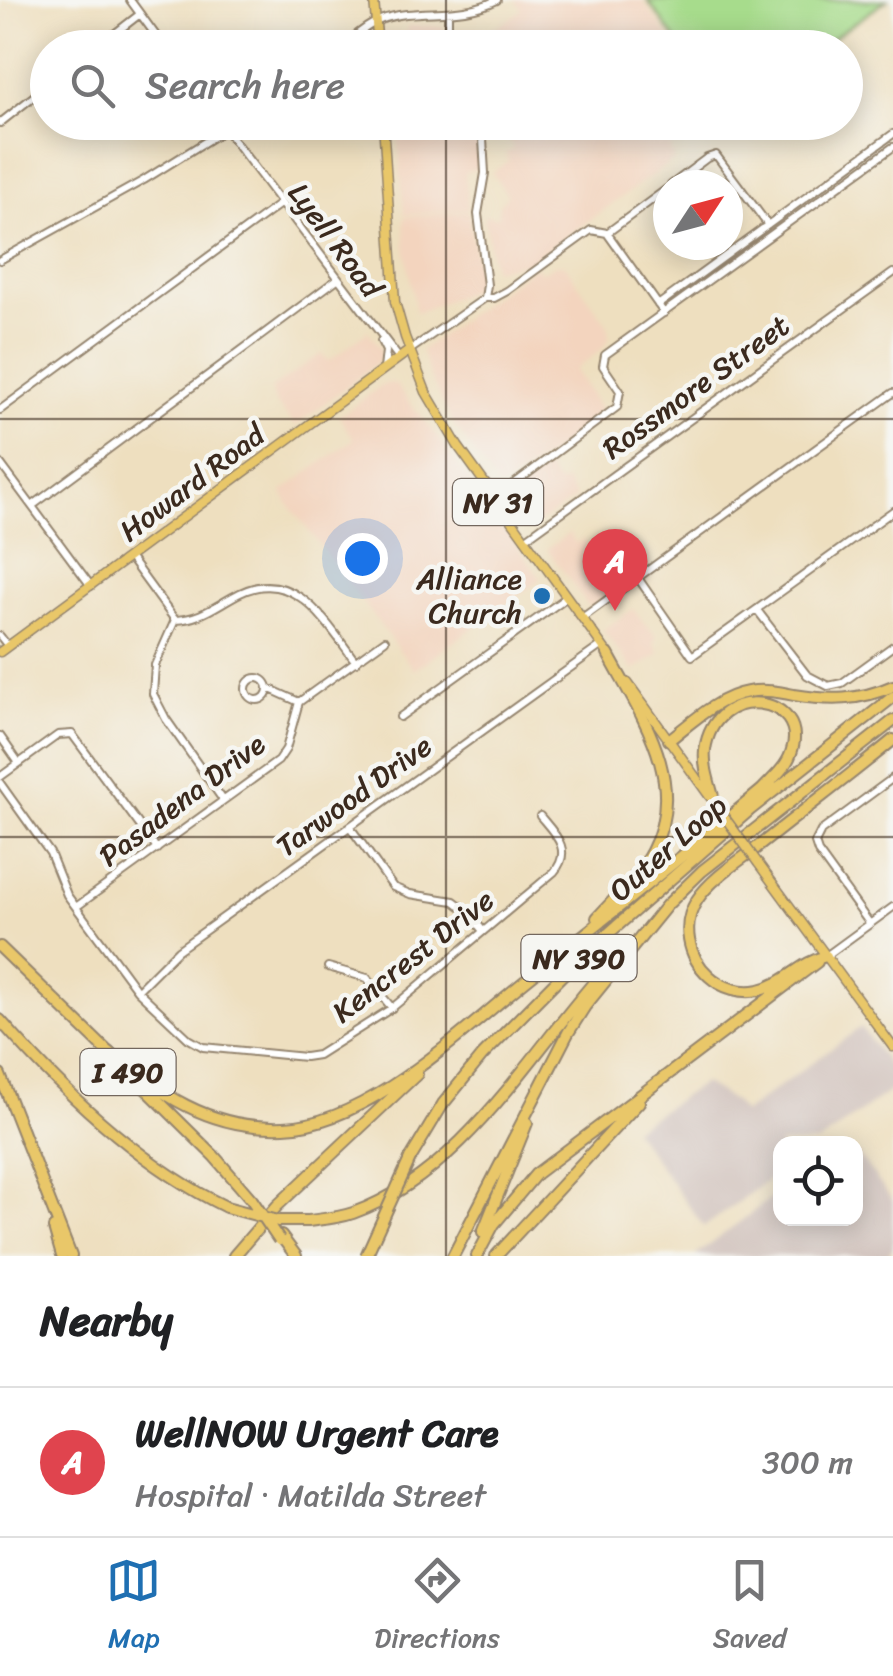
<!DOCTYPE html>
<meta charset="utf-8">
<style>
:root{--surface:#fff;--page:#f2f2f2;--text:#202124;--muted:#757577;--line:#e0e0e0;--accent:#1f6fb2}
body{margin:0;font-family:Sriracha,sans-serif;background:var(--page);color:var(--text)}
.controls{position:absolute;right:30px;bottom:30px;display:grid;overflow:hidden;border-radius:20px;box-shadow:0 5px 25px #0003}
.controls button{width:90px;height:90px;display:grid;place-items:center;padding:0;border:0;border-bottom:2px solid var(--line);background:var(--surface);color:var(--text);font:50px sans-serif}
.compass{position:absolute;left:653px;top:170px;width:90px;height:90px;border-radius:50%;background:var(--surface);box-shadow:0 5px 25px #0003;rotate:54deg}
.you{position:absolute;left:362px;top:558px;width:35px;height:35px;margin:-25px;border:8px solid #fff;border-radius:50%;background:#1a73e8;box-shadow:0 0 0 15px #1a73e833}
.badge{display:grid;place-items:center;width:65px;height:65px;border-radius:50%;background:var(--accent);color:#fff;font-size:32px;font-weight:700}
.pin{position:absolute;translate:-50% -82px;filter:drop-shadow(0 2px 5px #0008)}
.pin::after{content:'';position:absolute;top:52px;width:35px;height:30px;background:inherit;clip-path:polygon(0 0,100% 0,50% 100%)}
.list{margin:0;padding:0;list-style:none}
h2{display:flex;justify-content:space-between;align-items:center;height:130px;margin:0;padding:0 40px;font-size:42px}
h2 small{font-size:32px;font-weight:400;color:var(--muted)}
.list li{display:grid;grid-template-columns:65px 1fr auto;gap:30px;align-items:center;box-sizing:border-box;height:150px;padding:0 40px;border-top:2px solid var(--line)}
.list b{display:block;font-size:38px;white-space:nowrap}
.list p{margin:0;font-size:32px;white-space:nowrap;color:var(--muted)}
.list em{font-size:32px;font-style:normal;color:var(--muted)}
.icon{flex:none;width:55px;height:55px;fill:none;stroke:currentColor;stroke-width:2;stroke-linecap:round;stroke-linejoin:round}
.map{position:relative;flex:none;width:893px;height:1256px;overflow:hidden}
.search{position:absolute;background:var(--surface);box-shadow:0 5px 25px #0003;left:30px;right:30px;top:30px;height:110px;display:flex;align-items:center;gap:25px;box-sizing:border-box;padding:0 35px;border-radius:55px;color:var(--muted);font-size:38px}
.sheet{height:280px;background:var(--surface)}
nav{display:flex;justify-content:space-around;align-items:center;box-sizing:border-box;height:140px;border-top:2px solid var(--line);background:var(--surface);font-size:28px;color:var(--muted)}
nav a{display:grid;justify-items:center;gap:5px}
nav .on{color:var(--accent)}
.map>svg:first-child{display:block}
.built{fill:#f3d4be}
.industrial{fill:#cfc0ba}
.green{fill:#a7dc8c;stroke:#718355;stroke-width:2.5}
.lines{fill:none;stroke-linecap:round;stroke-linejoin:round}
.minor-casing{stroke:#94846e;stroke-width:10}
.major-casing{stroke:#94846e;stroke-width:11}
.highway-casing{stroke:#94846e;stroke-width:14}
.minor{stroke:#fff;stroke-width:6}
.major{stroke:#e9c769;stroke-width:8}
.highway{stroke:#e9c769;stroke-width:10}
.major-bridge-casing{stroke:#94846e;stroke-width:11;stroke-linecap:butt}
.highway-bridge-casing{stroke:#94846e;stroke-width:14;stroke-linecap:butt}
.major-bridge{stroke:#e9c769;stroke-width:8}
.highway-bridge{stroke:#e9c769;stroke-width:10}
.grid{fill:none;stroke:#3b2a1e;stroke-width:2.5;stroke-opacity:0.55}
.poi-dot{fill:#1f6fb2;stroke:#f6f6f2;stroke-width:4}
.labels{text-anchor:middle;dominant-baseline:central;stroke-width:9;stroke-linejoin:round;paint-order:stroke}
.shield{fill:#f6f6f2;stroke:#73675e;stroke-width:2.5}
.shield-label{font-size:28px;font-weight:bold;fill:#3b2a1e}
.street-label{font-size:30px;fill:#3b2a1e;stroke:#f6f6f2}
.poi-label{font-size:30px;fill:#3b2a1e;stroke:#f6f6f2;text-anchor:end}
</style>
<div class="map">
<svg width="893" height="1256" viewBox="0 0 893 1256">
<rect width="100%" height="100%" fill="#f6f6f2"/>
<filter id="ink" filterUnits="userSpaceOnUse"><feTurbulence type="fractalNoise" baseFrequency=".01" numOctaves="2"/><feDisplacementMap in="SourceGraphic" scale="20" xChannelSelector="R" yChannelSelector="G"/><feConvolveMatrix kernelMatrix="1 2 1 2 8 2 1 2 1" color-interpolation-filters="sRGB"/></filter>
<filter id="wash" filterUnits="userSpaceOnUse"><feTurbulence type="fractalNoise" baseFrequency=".0048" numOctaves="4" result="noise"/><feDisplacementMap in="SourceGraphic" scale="40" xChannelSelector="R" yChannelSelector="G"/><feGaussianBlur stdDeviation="2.25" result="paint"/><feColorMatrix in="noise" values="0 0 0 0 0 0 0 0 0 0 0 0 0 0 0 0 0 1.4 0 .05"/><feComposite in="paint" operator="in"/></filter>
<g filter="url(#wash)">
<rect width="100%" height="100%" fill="#eedfbf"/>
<path class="built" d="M515 0H642L676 47H470L522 10Z
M407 26H443L445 47H393V43L407 32Z
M397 123H478L481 167 465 172 468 209 404 215Z
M495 123H676L670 150 675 159 531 262 493 269 484 215 498 217 499 205 508 195 492 173 509 160 505 154 514 148Z
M468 211 481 287 416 313 405 247 404 217Z
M556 264 565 265 609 327V340L601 350 575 370 603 415 511 482 498 487 451 420 430 377 421 350 535 266 541 273Z
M368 331 382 351V359L295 426 276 403 271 389 321 354 329 361Z
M390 383 396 385 444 446 541 579 414 670 287 502 283 491 354 439 339 417 382 385Z
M545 465 559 485 565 481 576 498 530 529 505 498Z
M569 533 576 543 583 539 591 550 600 543 630 579 589 607 547 549Z
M633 609 657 637 654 643 660 653 634 671 603 630Z"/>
<path class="industrial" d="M861 1027 893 1072V1089L818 1143 780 1144V1171L704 1227 633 1129 703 1083 733 1101 743 1113Z
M856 1152 893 1201V1248L886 1256H695L780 1191V1218H856Z"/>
<path class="green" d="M647 0H887L820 47H681Z"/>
</g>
<g filter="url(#ink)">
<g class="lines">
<defs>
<path id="minor" d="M130 0 165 48
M96 48 140 14
M340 48C352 39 365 26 380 20 419 6 457 20 497 0
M448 48V14
M220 122 399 358
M482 122 485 173 478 214 487 285 485 298
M0 123 48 85
M671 185 707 158 716 155 768 225
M607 233 668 188
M0 260 144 180 237 122
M658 305 893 134
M381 341 386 351 384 369
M410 350 485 298H494L507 291 591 230 607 233 664 313
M0 410 280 204
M0 463 91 586
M495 498 617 407 620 391 603 366 605 355 893 147
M32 506 336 280
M525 539 893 273
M129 557 175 620 155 665 153 694 166 719 223 800
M638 578 692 656 893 511
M757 610 807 675 828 686 842 683 893 646
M582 618 893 393
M175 620C202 619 216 605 240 593 295 566 327 624 356 662
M0 636 8 646
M246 689a11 11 0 1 1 22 0a11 11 0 1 1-22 0Z
M268 688 299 702
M400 717 567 597
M0 736 19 763
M0 777 58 735 72 734 157 849
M0 783 50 853 67 895 137 990 189 1039 203 1047 305 1057 318 1055 392 1008 554 872C573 850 555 834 540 816
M350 827 393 887 410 894 454 901 466 910 483 931
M76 907 278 761 286 749 299 702 385 640
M870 924 818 852 815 843 821 831 893 778
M826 956 893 907
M328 967 367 978 392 1008
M138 990 178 950 602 645"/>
<path id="major" d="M374 0 378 48
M383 122 395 302 405 337 426 392 458 446 609 655
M0 652 410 350
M628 683 710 797
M758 863 893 1047"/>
<path id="highway" d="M669 740C692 722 718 697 748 692 764 689 779 692 794 695 830 701 859 701 893 686
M597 918C616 897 639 876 652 851 689 781 640 714 608 654
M0 947 105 1049
M826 956C801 962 784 985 759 990 742 994 722 988 709 976 688 957 681 925 697 900 710 880 736 863 755 849 801 812 848 777 893 740
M0 1020C63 1092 139 1165 226 1207
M102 1047C159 1092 206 1130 284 1127 374 1124 474 1019 544 966 618 909 690 850 762 790 772 779 786 768 791 753 812 696 715 679 705 750 703 768 711 787 715 804
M0 1075 71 1256
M139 1082 214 1156 252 1200
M410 1159 443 1104 482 1056 569 968 751 809 893 697
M308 1221C323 1219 339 1218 353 1213 470 1171 538 1038 621 952
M54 1228 62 1256
M483 1232 527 1123
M281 1236 296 1256
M234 1256 277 1206 417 1074
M453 1256 568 1033 585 1006 667 905 702 871 893 721
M477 1256 494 1224 536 1174 817 962
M496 1256 639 1102"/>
</defs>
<use href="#minor" class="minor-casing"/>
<use href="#major" class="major-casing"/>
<use href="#highway" class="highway-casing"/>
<use href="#minor" class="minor"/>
<use href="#major" class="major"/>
<use href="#highway" class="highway"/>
<defs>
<path id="major-bridge" d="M715 804 758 863"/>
<path id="highway-bridge" d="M252 1200 279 1240
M226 1207 278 1221H308
M366 1256 410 1159"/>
</defs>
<use href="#major-bridge" class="major-bridge-casing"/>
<use href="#highway-bridge" class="highway-bridge-casing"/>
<use href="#major-bridge" class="major-bridge"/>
<use href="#highway-bridge" class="highway-bridge"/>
</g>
</g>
<path class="grid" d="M446 0V48M446 122V1256M0 419H893M0 837H893"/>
<circle class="poi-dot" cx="542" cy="596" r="10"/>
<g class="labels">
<g class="shield">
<rect x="453" y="479" width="90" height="46" rx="8"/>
<rect x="521.5" y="935" width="115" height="46" rx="8"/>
<rect x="80.5" y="1049" width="95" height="46" rx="8"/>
</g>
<g class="shield-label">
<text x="498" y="502">NY 31</text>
<text x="579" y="958">NY 390</text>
<text x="128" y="1072">I 490</text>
</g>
<g class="street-label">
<text transform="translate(335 240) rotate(53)">Lyell Road</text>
<text transform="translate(696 387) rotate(-36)">Rossmore Street</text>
<text transform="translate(192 483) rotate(-37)">Howard Road</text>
<text transform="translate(354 796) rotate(-36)">Tarwood Drive</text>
<text transform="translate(182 800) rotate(-37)">Pasadena Drive</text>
<text transform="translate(668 848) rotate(-41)">Outer Loop</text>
<text transform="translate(413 956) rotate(-38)">Kencrest Drive</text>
</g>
<g class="poi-label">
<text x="522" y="579">Alliance<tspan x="522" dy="34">Church</tspan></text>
</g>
</g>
</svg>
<div class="controls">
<button><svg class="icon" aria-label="locate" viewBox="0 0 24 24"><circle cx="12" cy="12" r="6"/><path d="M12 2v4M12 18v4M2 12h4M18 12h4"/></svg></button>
</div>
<svg class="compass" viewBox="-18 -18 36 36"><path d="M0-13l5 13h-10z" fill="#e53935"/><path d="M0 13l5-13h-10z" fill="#757577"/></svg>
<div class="you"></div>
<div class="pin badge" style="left:615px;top:611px;background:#e0444e">A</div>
<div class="search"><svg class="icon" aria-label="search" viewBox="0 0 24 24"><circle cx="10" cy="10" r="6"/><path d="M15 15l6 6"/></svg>Search here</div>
</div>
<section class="sheet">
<h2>Nearby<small></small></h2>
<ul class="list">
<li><span class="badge" style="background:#e0444e">A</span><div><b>WellNOW Urgent Care</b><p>Hospital · Matilda Street</p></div><em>300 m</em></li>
</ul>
</section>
<nav>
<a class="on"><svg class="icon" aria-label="map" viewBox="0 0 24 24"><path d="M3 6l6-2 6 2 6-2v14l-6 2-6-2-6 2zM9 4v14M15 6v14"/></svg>Map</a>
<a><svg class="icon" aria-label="directions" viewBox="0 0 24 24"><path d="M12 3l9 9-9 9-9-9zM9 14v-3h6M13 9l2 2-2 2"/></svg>Directions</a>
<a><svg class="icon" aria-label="saved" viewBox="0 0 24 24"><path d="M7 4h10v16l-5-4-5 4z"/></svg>Saved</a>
</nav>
